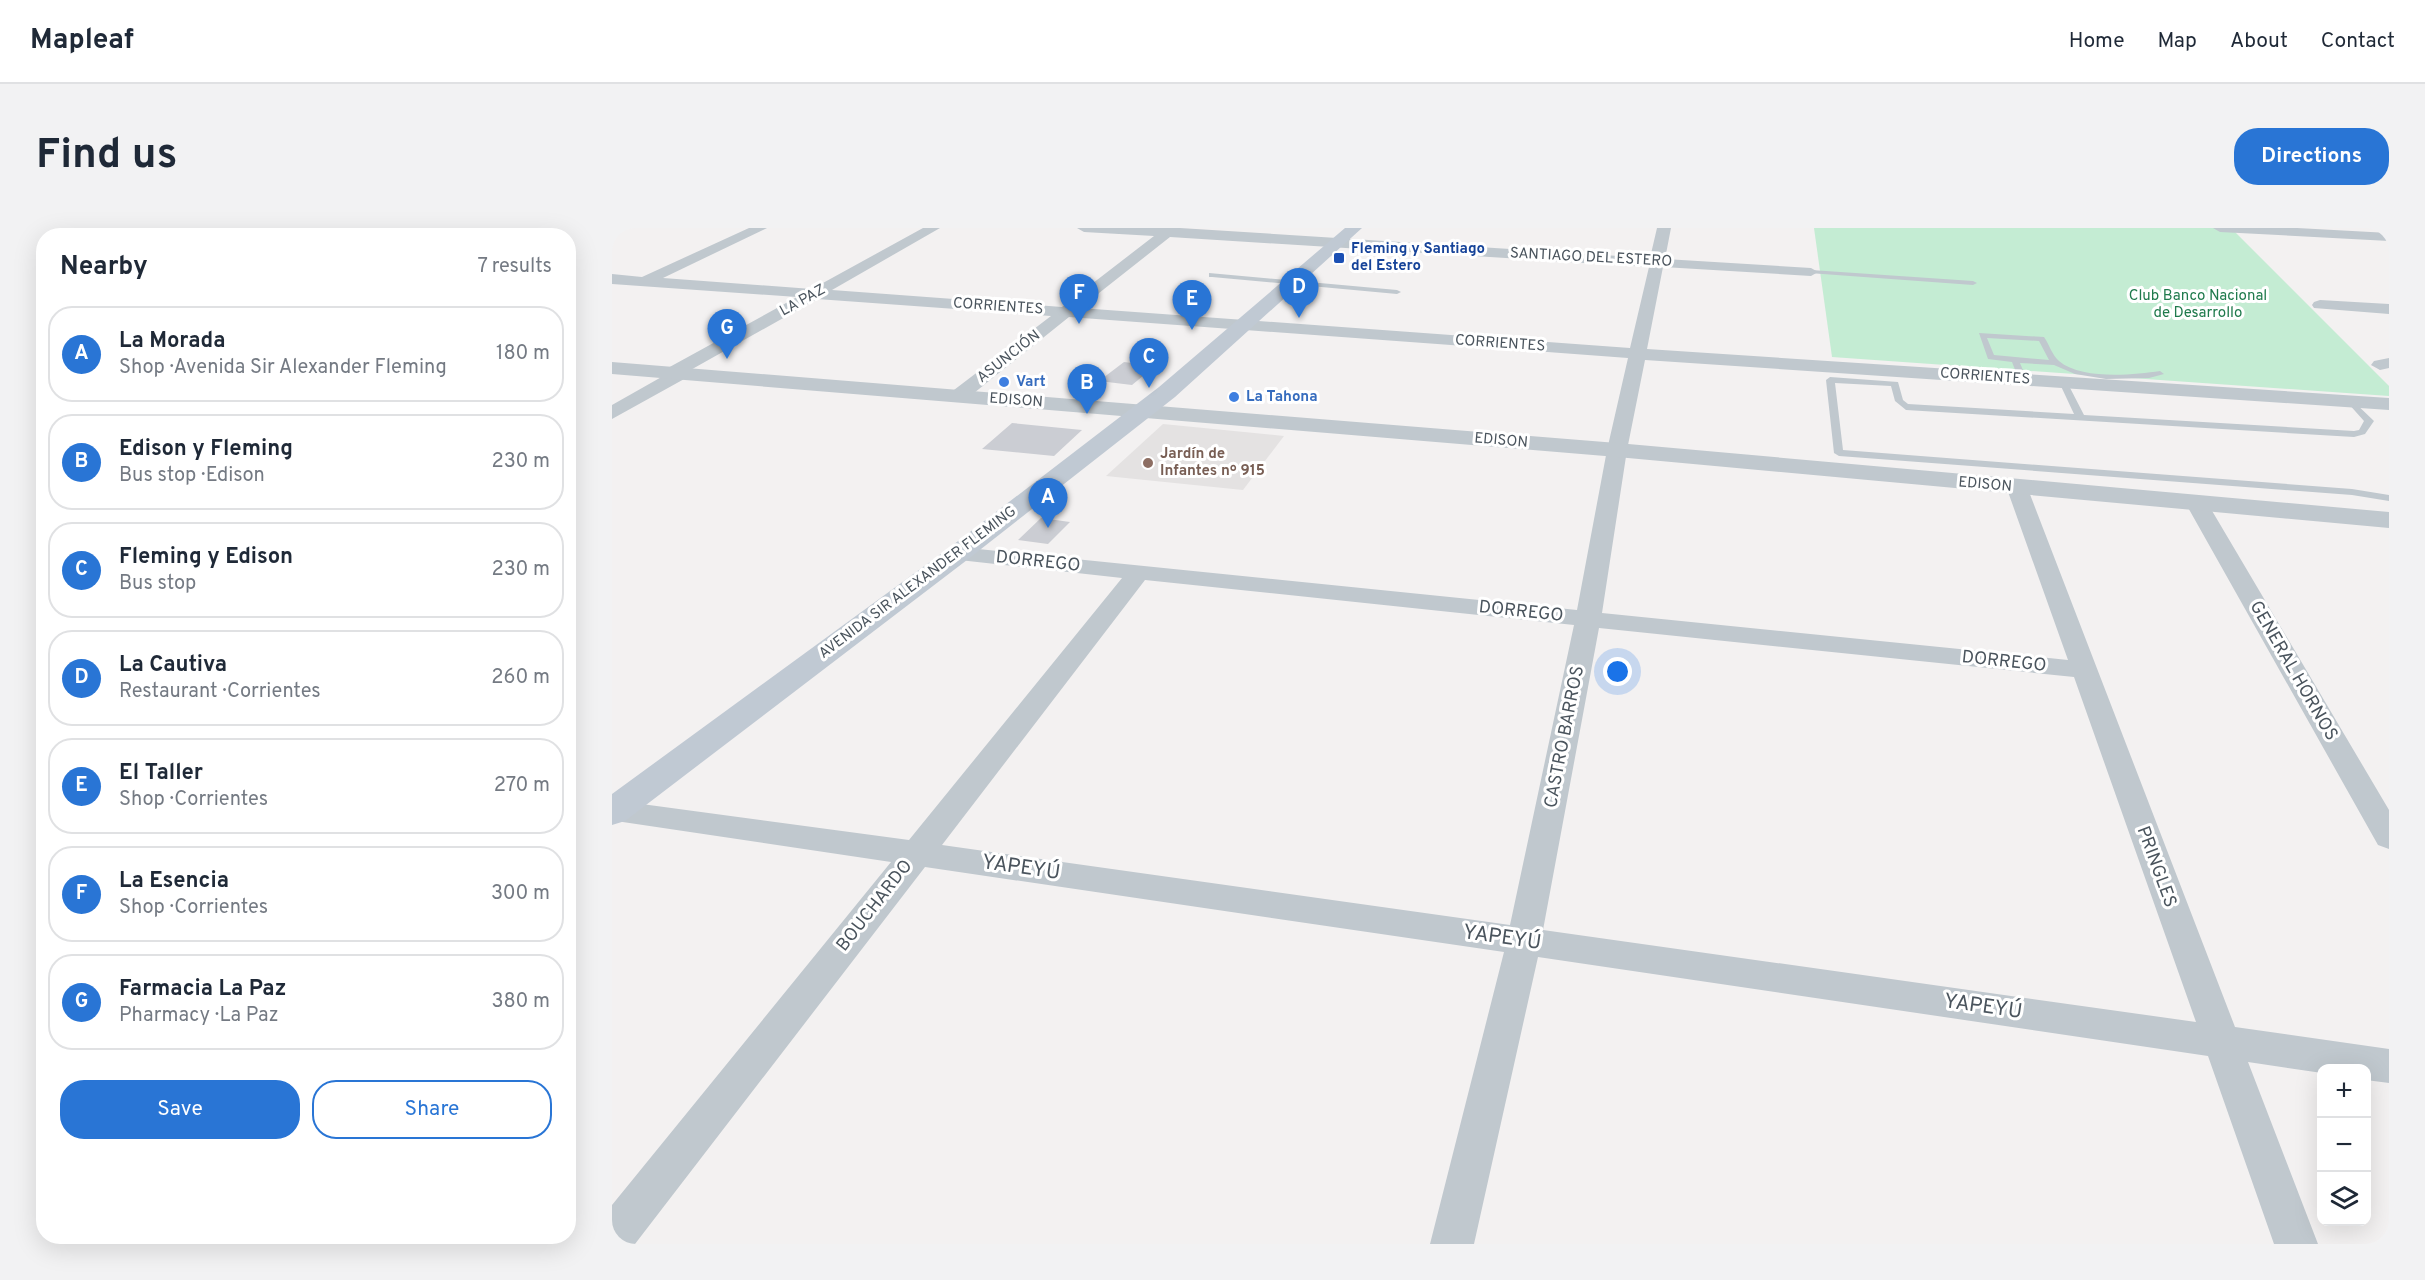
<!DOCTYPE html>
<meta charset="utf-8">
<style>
:root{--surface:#fff;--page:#f2f2f3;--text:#1f2937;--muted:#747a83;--line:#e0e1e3;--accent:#2975d5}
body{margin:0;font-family:Overpass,sans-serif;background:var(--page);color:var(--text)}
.controls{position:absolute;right:18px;bottom:18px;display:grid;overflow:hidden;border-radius:12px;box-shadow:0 6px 24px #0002}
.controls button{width:54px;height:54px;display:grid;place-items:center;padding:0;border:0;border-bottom:2px solid var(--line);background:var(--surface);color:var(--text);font:30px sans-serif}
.you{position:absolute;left:1006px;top:444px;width:21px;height:21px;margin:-15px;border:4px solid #fff;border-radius:50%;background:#1a73e8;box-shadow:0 0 0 9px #1a73e833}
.badge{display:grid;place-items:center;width:39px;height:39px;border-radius:50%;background:var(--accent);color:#fff;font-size:20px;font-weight:700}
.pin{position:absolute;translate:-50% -50px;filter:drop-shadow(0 2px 3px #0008)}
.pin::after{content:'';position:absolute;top:32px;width:21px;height:18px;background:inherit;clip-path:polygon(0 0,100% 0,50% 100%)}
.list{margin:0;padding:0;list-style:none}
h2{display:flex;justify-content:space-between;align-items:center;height:78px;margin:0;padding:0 24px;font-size:26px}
h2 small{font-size:20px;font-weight:400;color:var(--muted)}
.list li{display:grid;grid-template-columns:39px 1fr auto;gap:18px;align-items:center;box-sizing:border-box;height:96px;margin:0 12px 12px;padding:0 12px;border:2px solid var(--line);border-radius:24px}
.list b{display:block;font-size:22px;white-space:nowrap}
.list p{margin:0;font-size:20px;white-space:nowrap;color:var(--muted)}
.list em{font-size:20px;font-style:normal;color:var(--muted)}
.actions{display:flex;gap:12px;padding:18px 24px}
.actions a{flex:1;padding:14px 0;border:2px solid var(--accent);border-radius:24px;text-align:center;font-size:21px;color:var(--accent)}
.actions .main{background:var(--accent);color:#fff}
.icon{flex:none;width:33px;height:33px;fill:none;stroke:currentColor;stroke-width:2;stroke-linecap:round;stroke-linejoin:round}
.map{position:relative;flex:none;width:1777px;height:1016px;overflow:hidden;border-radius:24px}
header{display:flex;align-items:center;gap:36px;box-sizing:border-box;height:84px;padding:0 30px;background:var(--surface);border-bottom:2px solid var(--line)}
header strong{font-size:28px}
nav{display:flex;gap:33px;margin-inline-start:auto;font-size:21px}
.intro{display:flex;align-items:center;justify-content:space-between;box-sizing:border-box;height:144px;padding:0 36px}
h1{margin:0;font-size:42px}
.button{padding:15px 27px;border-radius:24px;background:var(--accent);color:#fff;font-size:21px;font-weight:700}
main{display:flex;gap:36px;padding:0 36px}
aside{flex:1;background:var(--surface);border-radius:24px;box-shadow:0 6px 24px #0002}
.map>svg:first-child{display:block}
.education{fill:#e4e2e2}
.green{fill:#c4ecd3}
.building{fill:#cbcdd3}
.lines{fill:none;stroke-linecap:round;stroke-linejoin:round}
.service{fill:#c0c8ce;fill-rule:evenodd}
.minor{fill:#c0c8ce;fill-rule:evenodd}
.tertiary{fill:#c0c8ce;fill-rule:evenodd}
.secondary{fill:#c0c9d3;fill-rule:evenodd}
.transit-dot{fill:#1a4fb4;stroke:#fff;stroke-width:2}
.shop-dot{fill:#3f7fe0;stroke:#fff;stroke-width:2}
.education-dot{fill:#8d6e63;stroke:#fff;stroke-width:2}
.labels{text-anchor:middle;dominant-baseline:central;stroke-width:6;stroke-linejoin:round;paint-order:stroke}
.far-transit-label{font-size:15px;font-weight:bold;fill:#164399;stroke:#fff;text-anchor:start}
.far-street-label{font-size:15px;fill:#4a545d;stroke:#fff}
.far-park-label{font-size:15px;fill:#1f7a4c;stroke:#fff}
.far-shop-label{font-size:15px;font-weight:bold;fill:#366cbe;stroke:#fff;text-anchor:start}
.far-education-label{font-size:15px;font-weight:bold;fill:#785e54;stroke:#fff;text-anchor:start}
.street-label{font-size:18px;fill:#4a545d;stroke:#fff}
.near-street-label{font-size:21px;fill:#4a545d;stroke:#fff}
</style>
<header>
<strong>Mapleaf</strong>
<nav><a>Home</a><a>Map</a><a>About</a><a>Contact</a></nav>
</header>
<div class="intro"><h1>Find us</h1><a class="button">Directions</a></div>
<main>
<aside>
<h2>Nearby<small>7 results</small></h2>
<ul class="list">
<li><span class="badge">A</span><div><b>La Morada</b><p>Shop · Avenida Sir Alexander Fleming</p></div><em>180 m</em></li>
<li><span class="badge">B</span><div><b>Edison y Fleming</b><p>Bus stop · Edison</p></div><em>230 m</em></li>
<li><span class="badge">C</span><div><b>Fleming y Edison</b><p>Bus stop</p></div><em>230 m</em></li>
<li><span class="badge">D</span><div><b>La Cautiva</b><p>Restaurant · Corrientes</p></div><em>260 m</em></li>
<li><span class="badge">E</span><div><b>El Taller</b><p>Shop · Corrientes</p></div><em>270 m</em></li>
<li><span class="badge">F</span><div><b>La Esencia</b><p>Shop · Corrientes</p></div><em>300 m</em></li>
<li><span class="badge">G</span><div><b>Farmacia La Paz</b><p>Pharmacy · La Paz</p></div><em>380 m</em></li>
</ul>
<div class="actions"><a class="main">Save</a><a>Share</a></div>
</aside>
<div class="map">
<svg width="1777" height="1016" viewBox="0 0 1777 1016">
<rect width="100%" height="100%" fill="#f3f1f1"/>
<path class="education" d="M551 196 672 208 631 262 494 248Z"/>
<path class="green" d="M1202 0H1619L1777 158V168L1220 129Z"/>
<path class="building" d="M512 134 543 138 520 157 487 153Z
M400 195 470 202 442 228 370 221Z
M429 290 458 294 436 316 406 312Z"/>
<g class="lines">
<path class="service" d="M1199 42 1361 53 1365 55 1361 57 1197 45 1195 44Z
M597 45 785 62 789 64 785 66 600 49H597Z
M1367 105 1432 109C1437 116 1440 127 1447 133 1469 152 1521 147 1548 143L1552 146 1537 150 1494 151 1463 146 1442 137 1408 135 1415 152 1411 155 1407 152 1400 134 1376 131ZM1375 110 1427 113 1437 132 1382 127Z
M1218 149 1286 154 1291 172 1296 176 1462 186 1447 154 1451 151 1455 154 1472 187 1742 203 1747 202 1752 193 1735 174 1739 171 1762 193 1753 206 1742 209 1294 182 1283 173 1279 158 1223 155 1231 222 1740 261 1777 267V273L1740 267 1227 228 1222 225 1214 152Z"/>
<path class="minor" d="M137 0H155L51 50 200 61 311 0H328L220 62 450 79 542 8 472 4 465 0H568L1038 30 1045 0H1059L1053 31 1199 40 1206 44 1199 48 1051 39 1035 121 1777 170V182L1033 132 1015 222 990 385 1456 432 1395 261 1398 256H1414L1623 799 1777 821V855L1754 852V840H1710V845L1636 834 1706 1016H1662L1596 828 926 729 862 1016H818L892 724 313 639 23 1016H0V977L279 634 4 593 0 592V572L297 612 510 350 338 331 334 326 338 321 346 319 965 382 995 222 1016 130 457 89 352 173H338L336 169 338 165 439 88 205 71 75 144 74 150 0 191V177L53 147 54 141 185 69 0 56V46L30 49ZM558 9 1037 39 1018 120 468 80ZM533 352 962 397 898 697 330 617ZM987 400 1462 449 1584 794 931 702Z
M1601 0H1685L1777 5V13L1608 4Z
M1708 72 1777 76V86L1702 80 1700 77 1702 74Z
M1777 130V140L1768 142 1759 137 1762 133Z
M1585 269 1593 271 1596 276 1777 582V621L1766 617 1574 276 1577 271Z"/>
<path class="tertiary" d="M0 134 1005 215 1777 284V300L1005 229 0 146Z"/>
<path class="secondary" d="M733 0H750L563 169 355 332 13 593 0 597V566L337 320 547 159Z"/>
</g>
<rect class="transit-dot" x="721" y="24" width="12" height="12" rx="3"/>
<g class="shop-dot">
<circle cx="392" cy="154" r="6"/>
<circle cx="622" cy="169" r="6"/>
</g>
<circle class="education-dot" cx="536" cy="235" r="6"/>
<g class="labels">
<g class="far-transit-label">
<text x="739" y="21">Fleming y Santiago<tspan x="739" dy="17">del Estero</tspan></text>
</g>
<g class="far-street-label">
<text transform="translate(979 30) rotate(3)">SANTIAGO DEL ESTERO</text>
<text transform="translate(191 73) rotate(-29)">LA PAZ</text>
<text transform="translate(386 79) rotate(4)">CORRIENTES</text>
<text transform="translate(888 116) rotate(4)">CORRIENTES</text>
<text transform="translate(397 129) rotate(-38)">ASUNCIÓN</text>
<text transform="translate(1373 149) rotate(4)">CORRIENTES</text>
<text transform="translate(404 173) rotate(4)">EDISON</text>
<text transform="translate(889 213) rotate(5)">EDISON</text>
<text transform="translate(1373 257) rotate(5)">EDISON</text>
<text transform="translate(306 355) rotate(-37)">AVENIDA SIR ALEXANDER FLEMING</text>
</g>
<g class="far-park-label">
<text x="1586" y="68">Club Banco Nacional<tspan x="1586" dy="17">de Desarrollo</tspan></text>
</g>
<g class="far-shop-label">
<text x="404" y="154">Vart</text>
<text x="634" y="169">La Tahona</text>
</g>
<g class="far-education-label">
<text x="548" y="226">Jardín de<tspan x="548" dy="17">Infantes nº 915</tspan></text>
</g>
<g class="street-label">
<text transform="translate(426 334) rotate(6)">DORREGO</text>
<text transform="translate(909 384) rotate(6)">DORREGO</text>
<text transform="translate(1392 434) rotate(6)">DORREGO</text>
<text transform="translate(1681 443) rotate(60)">GENERAL HORNOS</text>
<text transform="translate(953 509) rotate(-79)">CASTRO BARROS</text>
<text transform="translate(1544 639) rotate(70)">PRINGLES</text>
<text transform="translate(263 678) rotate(-52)">BOUCHARDO</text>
</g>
<g class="near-street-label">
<text transform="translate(409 640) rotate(8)">YAPEYÚ</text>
<text transform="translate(890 710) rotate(8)">YAPEYÚ</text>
<text transform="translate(1371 779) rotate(8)">YAPEYÚ</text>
</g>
</g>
</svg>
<div class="controls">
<button>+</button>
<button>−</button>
<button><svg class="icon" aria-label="layers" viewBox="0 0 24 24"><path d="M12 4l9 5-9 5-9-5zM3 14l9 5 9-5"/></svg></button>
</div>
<div class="you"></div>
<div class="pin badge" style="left:436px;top:300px">A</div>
<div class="pin badge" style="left:475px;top:186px">B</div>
<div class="pin badge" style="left:537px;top:160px">C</div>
<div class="pin badge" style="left:687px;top:90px">D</div>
<div class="pin badge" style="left:580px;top:102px">E</div>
<div class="pin badge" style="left:467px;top:96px">F</div>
<div class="pin badge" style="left:115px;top:131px">G</div>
</div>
</main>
